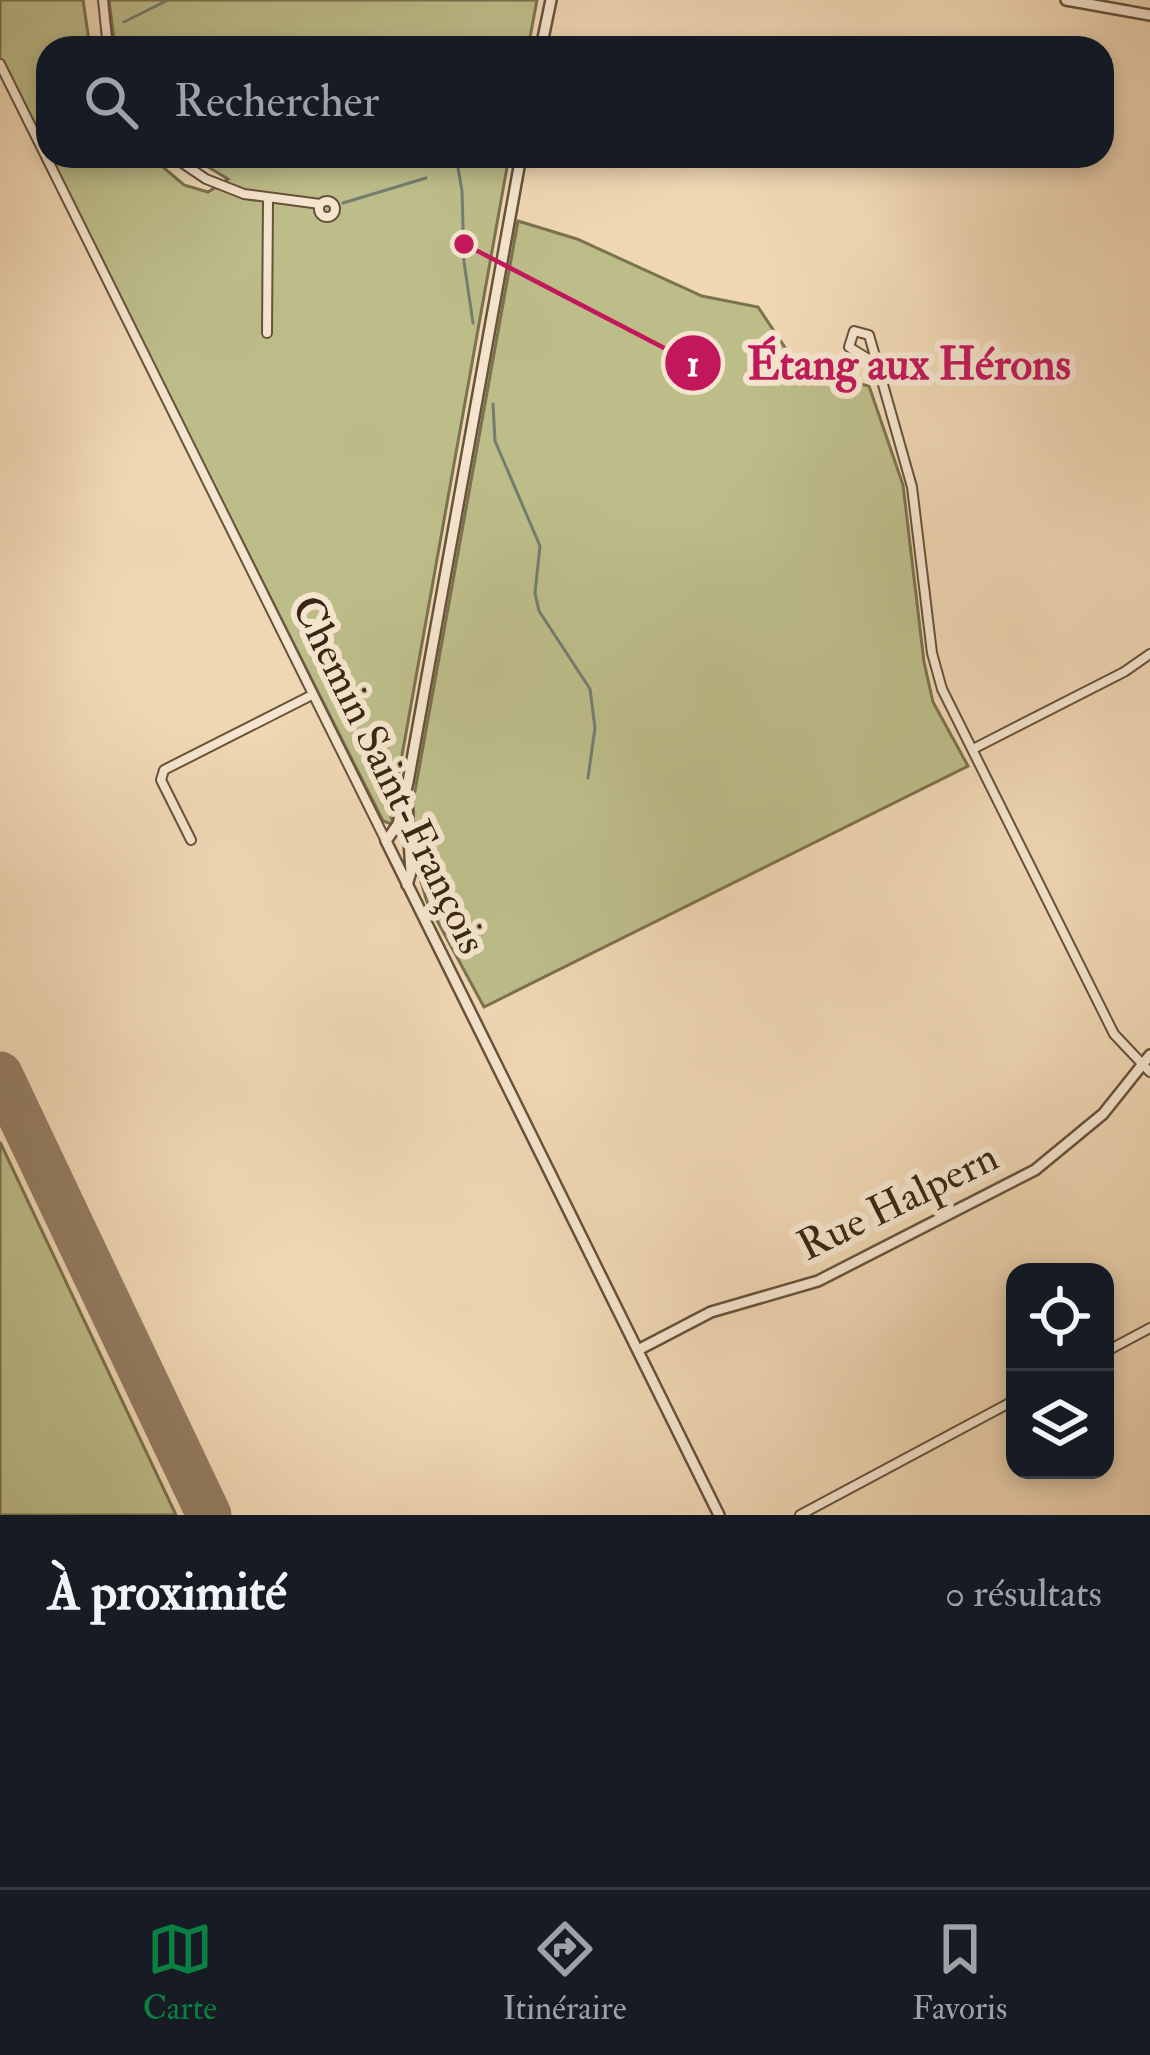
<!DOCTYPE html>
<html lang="fr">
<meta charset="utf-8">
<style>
:root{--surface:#171b24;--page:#20242c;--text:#f1f3f6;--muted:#9ea1a6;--line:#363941;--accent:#0b8043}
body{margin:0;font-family:"IM FELL Double Pica",serif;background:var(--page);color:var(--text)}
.controls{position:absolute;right:36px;bottom:36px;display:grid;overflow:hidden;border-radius:24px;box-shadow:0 6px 18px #0003}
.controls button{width:108px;height:108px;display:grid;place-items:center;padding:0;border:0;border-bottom:3px solid var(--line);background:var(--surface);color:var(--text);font:60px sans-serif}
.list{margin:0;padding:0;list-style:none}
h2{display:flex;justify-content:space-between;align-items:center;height:156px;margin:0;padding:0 48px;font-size:51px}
h2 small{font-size:39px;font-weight:400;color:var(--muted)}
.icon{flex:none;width:66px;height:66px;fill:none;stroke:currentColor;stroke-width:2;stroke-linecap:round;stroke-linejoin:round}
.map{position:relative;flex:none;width:1150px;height:1515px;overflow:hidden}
.search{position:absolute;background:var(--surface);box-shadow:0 6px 18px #0003;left:36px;right:36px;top:36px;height:132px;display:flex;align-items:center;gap:30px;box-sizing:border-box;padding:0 42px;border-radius:36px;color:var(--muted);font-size:45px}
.sheet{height:372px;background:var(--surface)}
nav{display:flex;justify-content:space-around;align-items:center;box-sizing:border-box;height:168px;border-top:3px solid var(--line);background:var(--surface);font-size:33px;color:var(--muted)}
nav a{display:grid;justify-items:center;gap:6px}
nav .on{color:var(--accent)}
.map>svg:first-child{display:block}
.green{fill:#bdbd8a;stroke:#7b724e;stroke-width:3}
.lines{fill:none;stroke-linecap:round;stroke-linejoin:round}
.stream{stroke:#737e71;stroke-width:3}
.runway{stroke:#947e63;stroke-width:45}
.minor-casing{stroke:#67523a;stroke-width:12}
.tertiary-casing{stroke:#67523a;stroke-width:14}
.minor{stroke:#f5e5ce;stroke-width:8}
.tertiary{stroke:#f5e5ce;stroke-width:9}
.labels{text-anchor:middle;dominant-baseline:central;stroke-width:12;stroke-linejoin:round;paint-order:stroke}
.street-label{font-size:42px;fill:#392612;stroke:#f5e5ce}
.leader{fill:none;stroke:#c2185b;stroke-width:4.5}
.callout-dot{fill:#c2185b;stroke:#f5e5ce;stroke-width:4.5}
.mark-label{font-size:36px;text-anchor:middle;font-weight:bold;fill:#fff}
.callout-label{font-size:45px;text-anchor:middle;font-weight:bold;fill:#c2185b;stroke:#f5e5ce;stroke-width:12;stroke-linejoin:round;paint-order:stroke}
</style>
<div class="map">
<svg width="1150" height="1515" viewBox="0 0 1150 1515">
<rect width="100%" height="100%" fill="#f0d7b4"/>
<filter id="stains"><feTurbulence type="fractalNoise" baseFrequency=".00167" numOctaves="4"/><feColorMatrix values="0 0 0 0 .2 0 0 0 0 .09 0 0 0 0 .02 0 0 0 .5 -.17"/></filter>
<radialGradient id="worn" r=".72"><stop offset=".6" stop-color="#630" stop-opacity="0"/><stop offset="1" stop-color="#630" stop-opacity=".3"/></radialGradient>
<path class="green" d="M0 0H83L90 48H48V155L0 60Z
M109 0H537L528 48H115Z
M48 156H150L184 185 208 192 228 179 190 156H509L391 817 394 825 383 821Z
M518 221 577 239 702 296 758 307 800 370 869 386 903 485 924 662 933 702 968 766 484 1007 427 902 415 861 413 802Z
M0 1142 176 1515H0Z"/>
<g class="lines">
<path class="stream" d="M124 22 168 0
M456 156 462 191 464 262 473 323
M343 203 426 178
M493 404 495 441 540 546 535 593 539 611 590 689 595 728 588 778"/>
<path class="runway" d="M0 1074 209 1515"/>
<defs>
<path id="minor" d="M103 0 108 48
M0 64 386 841
M172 156 206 179 244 194 320 204
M319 209a8 8 0 1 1 16 0a8 8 0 1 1-16 0Z
M267 333 268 200
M875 363 849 347 854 331 869 335 912 487 932 653 942 689 1114 1034 1150 1072
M973 749 1124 672 1150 654
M191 840 161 780 164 770 312 695
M1105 1352 1150 1328
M800 1515 1015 1400"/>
<path id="tertiary" d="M1066 0 1150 15
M541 48 551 0
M521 156 408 782 398 824 386 841 719 1515
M407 807 411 872 407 885
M638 1350 711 1312 818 1281 1035 1170 1103 1114 1150 1055"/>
</defs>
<use href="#minor" class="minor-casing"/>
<use href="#tertiary" class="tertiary-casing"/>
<use href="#minor" class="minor"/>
<use href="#tertiary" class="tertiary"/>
</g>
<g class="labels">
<g class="street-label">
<text transform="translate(389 775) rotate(64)">Chemin Saint-François</text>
<text transform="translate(898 1202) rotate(-26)">Rue Halpern</text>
</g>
</g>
<path class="leader" d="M464 244L693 363"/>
<g class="callout-dot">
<circle cx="464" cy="244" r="12"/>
<circle cx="693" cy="363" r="30"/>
</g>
<g class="mark-label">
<text x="693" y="376">1</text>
</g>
<g class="callout-label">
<text x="909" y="379">Étang aux Hérons</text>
</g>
<rect width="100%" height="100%" filter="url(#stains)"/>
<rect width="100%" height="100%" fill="url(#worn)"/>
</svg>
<div class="controls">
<button><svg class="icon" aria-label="locate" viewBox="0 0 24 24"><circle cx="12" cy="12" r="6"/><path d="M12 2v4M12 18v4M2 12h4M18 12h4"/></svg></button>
<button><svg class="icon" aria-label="layers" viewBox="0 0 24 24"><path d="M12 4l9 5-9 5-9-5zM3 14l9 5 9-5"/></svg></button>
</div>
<div class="search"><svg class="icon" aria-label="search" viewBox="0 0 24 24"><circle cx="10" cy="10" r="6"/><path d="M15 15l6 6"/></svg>Rechercher</div>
</div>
<section class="sheet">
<h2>À proximité<small>0 résultats</small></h2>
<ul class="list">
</ul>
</section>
<nav>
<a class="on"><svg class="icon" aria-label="map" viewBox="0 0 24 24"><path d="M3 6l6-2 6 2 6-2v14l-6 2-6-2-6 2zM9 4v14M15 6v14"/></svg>Carte</a>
<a><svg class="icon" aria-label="directions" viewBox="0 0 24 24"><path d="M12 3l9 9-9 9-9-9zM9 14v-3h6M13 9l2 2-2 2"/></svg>Itinéraire</a>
<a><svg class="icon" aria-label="saved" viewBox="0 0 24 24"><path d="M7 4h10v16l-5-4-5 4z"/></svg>Favoris</a>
</nav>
